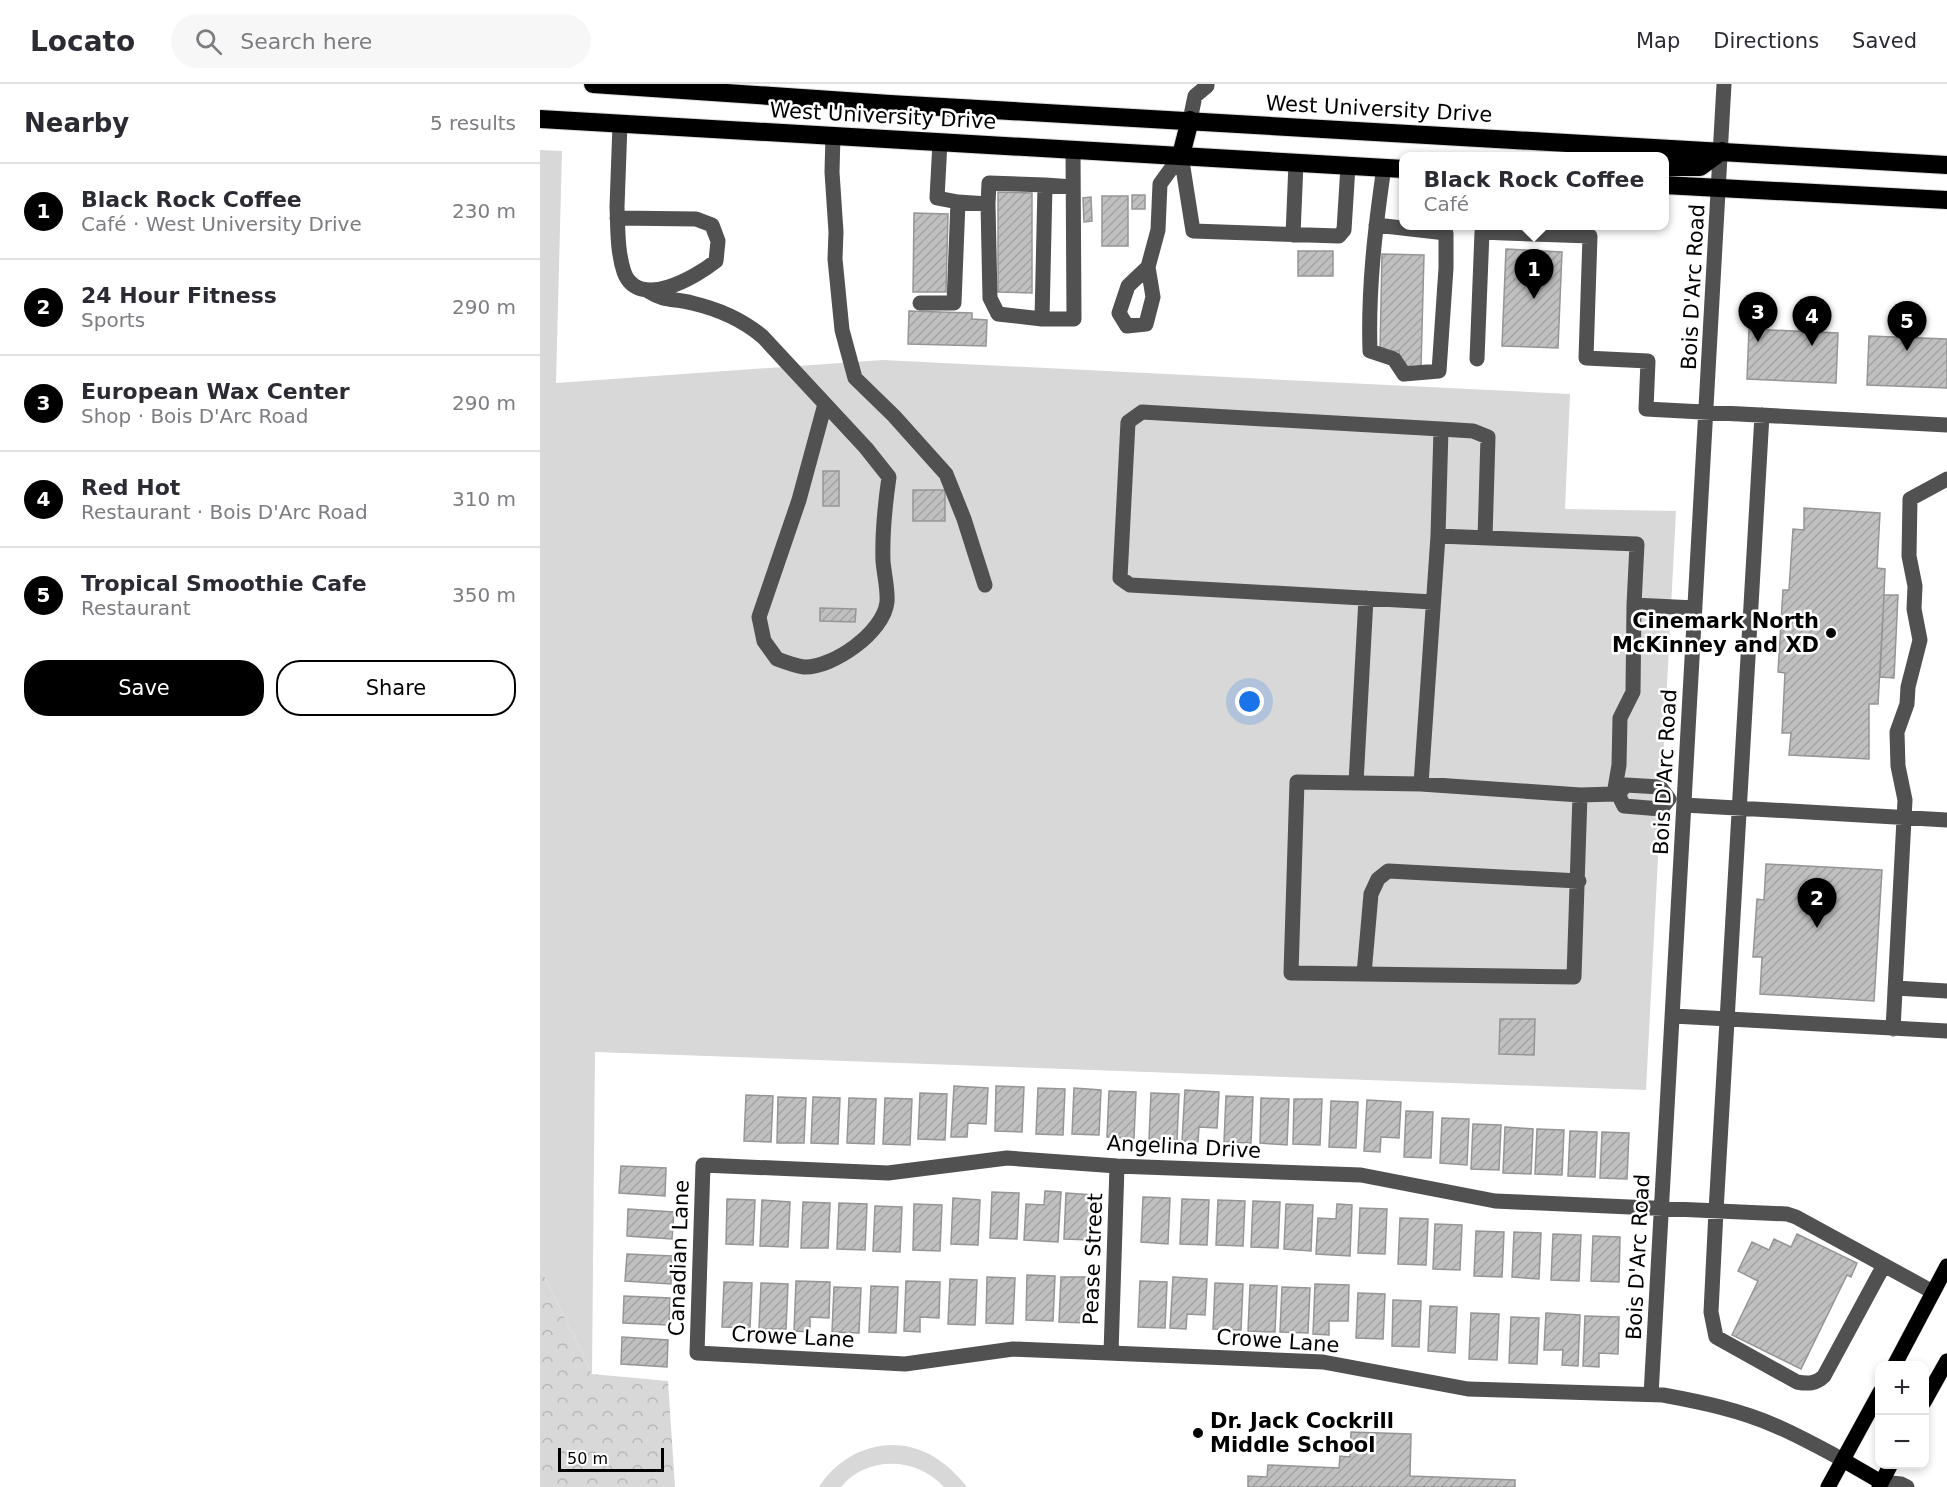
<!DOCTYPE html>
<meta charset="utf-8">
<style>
:root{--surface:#fff;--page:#f7f7f7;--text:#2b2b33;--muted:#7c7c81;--line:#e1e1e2;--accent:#000}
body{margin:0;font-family:"DejaVu Sans",sans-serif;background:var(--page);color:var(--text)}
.controls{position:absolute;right:18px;bottom:18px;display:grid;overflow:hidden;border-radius:12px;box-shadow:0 3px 9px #0003}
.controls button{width:54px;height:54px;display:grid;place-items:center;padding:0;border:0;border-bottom:2px solid var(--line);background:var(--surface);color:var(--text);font:30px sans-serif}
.scale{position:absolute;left:18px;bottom:15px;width:106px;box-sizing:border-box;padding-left:6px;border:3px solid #000;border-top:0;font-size:16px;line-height:21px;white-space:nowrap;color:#000;-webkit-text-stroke:4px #fff;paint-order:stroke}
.you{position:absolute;left:710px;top:618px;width:21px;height:21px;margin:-15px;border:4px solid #fff;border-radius:50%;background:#1a73e8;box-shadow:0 0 0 9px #1a73e833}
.badge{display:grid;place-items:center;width:39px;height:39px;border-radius:50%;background:var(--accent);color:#fff;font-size:20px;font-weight:700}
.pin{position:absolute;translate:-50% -50px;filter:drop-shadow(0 2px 3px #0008)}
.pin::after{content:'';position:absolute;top:32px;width:21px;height:18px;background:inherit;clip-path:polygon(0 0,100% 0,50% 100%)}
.popup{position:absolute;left:859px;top:68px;width:270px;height:78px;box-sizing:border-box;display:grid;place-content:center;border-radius:12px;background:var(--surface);filter:drop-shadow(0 2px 4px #0005);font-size:20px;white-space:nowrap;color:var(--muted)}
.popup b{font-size:22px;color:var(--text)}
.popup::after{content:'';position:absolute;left:50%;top:100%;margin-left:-12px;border:12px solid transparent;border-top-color:var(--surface)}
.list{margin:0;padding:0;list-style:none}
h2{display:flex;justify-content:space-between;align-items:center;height:78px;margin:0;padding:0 24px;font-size:26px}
h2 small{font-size:20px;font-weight:400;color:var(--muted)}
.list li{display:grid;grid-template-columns:39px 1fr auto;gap:18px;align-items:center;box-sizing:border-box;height:96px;padding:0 24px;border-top:2px solid var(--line)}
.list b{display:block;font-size:22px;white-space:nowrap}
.list p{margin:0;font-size:20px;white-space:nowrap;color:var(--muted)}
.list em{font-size:20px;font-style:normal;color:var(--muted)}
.actions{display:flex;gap:12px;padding:18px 24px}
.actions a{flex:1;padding:14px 0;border:2px solid var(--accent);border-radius:24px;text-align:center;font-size:21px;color:var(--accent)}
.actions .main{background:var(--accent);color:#fff}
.icon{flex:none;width:33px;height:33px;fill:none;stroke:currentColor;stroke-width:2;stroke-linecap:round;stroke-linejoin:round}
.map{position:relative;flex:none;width:1407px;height:1403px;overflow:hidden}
header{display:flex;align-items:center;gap:36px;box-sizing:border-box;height:84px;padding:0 30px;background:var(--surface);border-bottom:2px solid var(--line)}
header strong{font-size:28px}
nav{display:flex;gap:33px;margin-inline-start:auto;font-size:21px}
.search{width:420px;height:54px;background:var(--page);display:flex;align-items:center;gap:15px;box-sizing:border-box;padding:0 21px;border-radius:33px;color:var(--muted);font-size:22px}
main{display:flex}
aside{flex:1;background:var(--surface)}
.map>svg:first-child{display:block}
.green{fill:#d8d8d8}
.park{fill:url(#park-crowns)}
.building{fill:url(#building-hatch);stroke:#959595;stroke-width:1.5}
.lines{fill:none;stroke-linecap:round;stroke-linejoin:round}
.major-casing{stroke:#dbdbdb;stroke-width:16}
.highway-casing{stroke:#dbdbdb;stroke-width:20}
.minor{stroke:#515151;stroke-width:15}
.major{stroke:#000;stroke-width:15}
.highway{stroke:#000;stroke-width:18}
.poi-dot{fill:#000;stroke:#fff;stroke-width:2}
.labels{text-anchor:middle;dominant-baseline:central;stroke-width:5;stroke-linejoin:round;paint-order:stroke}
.street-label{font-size:21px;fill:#000;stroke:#fff}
.poi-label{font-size:21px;font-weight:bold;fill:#000;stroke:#fff;text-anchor:end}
</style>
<header>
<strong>Locato</strong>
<div class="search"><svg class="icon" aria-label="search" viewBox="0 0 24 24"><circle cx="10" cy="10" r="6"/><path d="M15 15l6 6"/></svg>Search here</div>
<nav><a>Map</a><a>Directions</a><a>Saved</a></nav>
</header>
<main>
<aside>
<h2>Nearby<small>5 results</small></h2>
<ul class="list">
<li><span class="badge">1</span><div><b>Black Rock Coffee</b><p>Café · West University Drive</p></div><em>230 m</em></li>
<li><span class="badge">2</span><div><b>24 Hour Fitness</b><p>Sports</p></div><em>290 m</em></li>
<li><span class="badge">3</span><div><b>European Wax Center</b><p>Shop · Bois D'Arc Road</p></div><em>290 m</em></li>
<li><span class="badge">4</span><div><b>Red Hot</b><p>Restaurant · Bois D'Arc Road</p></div><em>310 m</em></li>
<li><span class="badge">5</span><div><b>Tropical Smoothie Cafe</b><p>Restaurant</p></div><em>350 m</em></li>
</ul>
<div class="actions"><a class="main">Save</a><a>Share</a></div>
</aside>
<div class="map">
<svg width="1407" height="1403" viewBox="0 0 1407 1403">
<defs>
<pattern id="park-crowns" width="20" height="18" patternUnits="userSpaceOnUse" patternTransform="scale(1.5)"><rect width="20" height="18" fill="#d8d8d8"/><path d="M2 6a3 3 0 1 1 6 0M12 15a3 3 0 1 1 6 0" fill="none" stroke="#b8b8b8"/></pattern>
<pattern id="building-hatch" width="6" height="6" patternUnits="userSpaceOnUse" patternTransform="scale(1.5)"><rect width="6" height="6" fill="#c0c0c0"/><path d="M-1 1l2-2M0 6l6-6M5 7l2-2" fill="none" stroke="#a3a3a3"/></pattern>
</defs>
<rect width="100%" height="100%" fill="#fff"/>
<path class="green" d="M0 66 22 67 16 299 343 276 1030 310 1025 425 1136 427 1106 1006 55 968 52 1290 0 1183Z
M352 1361C384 1361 408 1379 427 1403H404C377 1373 327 1371 301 1403H279C296 1377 321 1362 352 1361Z"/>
<path class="park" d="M0 1183 52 1290 128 1297 135 1403H0Z"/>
<path class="building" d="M458 108 492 109V209L458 208Z
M592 111H605V125H592Z
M562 112H588V162H562Z
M551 113 552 137 544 138 543 114Z
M374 129 408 130 406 208H373Z
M966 165 1022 168 1018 264 962 262Z
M758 167H793V192H758Z
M842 170 884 171 881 283 859 282V267H840Z
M369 227 432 229V235L447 236 446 262 368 260Z
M1209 245 1298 249 1296 299 1207 295Z
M1329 252 1407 255V304L1327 301Z
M283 387H299V422H283Z
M373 406H405V437H373Z
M1264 424 1340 429 1337 484 1345 485 1344 511 1338 620H1329V675L1249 671 1251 649H1242L1245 589 1238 588 1243 506H1249L1253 445 1264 446Z
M1344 511H1358L1354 594 1340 593Z
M280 524 316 525 315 538 280 537Z
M1226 780 1342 786 1334 917 1220 910 1222 873H1213L1217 815 1224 816Z
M960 935H995L994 971 959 970Z
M414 1002 448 1004 446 1040 428 1039 427 1053H411Z
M456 1002 484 1003 482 1048 455 1047Z
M498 1004 525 1005 523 1051 496 1050Z
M534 1004 561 1006 559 1051 532 1050Z
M645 1006 679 1008 677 1044 659 1043 658 1058 642 1057Z
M569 1007 596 1008 594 1054 567 1053Z
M380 1009 407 1010 405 1056 378 1055Z
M611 1009 639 1010 637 1056 609 1055Z
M206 1011 233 1012 231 1058 204 1057Z
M686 1012 713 1013 711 1059 684 1058Z
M238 1013 266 1014 264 1059H237Z
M273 1013 300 1014 298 1060 271 1059Z
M309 1014 336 1015 334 1060 307 1059Z
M345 1014 372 1015 370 1061 343 1060Z
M721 1014 749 1015 747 1061 720 1059Z
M754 1015H782L780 1061 753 1060Z
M827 1016 861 1018 859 1054 841 1053 840 1068 824 1067Z
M791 1017 818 1018 816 1064 789 1063Z
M866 1027 893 1028 891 1074 864 1073Z
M902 1034 929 1035 927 1081 900 1079Z
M933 1040 961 1041 959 1086 931 1085Z
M965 1043 993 1045 991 1090 963 1089Z
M997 1045 1024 1046 1022 1091 995 1090Z
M1030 1047 1057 1048 1055 1093 1028 1092Z
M1062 1048 1089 1049 1087 1095 1060 1094Z
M81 1082 126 1084 125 1112 79 1109Z
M505 1107 521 1108 518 1158 484 1156 486 1120 504 1121Z
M452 1108 479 1109 477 1155 450 1154Z
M526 1109 553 1111 551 1156 524 1155Z
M603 1113 630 1114 628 1160 601 1158Z
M413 1114 440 1116 438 1161 411 1160Z
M187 1115 215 1116 213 1161 186 1160Z
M642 1115 669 1116 667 1161 640 1160Z
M222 1116 250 1118 248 1163 220 1162Z
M678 1116 705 1117 703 1162 676 1161Z
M713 1117 740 1118 738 1164 711 1163Z
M263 1118 290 1119 288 1164H261Z
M299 1119 327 1120 325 1166 297 1165Z
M374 1120 402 1121 400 1167 373 1166Z
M746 1120 773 1121 771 1167 744 1165Z
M797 1120 812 1121 810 1172 776 1170 778 1134 796 1135Z
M335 1122 362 1123 360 1168 333 1167Z
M820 1124 847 1125 845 1170 818 1169Z
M88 1125 134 1128 132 1155 87 1152Z
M860 1134 888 1135 886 1181 858 1180Z
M895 1140 922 1141 920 1186 893 1185Z
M936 1147 964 1148 962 1193 934 1192Z
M974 1148 1001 1149 999 1195 972 1193Z
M1013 1150 1041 1151 1039 1197 1011 1196Z
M1257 1150 1317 1179 1311 1193 1307 1191 1261 1285 1192 1251 1218 1197 1198 1187 1212 1158 1229 1166 1234 1155 1251 1163Z
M1053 1152 1080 1153 1079 1198 1051 1197Z
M87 1170 132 1172 131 1200 85 1197Z
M487 1191 515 1192 513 1237 486 1236Z
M447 1193 475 1194 473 1240 446 1239Z
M521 1193H548L547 1239 519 1238Z
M633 1193 667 1195 665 1231 647 1230 646 1245 630 1244Z
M410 1195 437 1196 435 1241 408 1240Z
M256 1197 290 1198 289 1234 270 1233V1248L254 1247Z
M366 1197 400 1198 399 1234 380 1233V1248L364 1247Z
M600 1197 627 1198 625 1244 598 1243Z
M184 1198 212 1199 210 1244 182 1243Z
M221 1199 248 1200 246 1245H219Z
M675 1199 703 1200 701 1246 673 1245Z
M775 1200 809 1201 808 1237H789V1251L773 1250Z
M710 1201 737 1202 735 1248 708 1247Z
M331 1202 358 1203 356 1249 329 1248Z
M294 1203 321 1204 319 1249 292 1248Z
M742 1203 770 1204 768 1249 740 1248Z
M818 1209 845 1210 843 1255 816 1254Z
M84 1212 130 1214 129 1241 83 1239Z
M853 1216 881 1217 879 1263 852 1262Z
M890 1222 917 1223 915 1269 888 1267Z
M931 1229 959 1230 957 1276 929 1275Z
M1006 1229 1040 1231 1038 1282 1022 1281 1023 1266H1004Z
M1045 1232 1079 1233 1078 1270 1059 1269V1283L1043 1282Z
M971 1233 999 1234 997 1280 969 1279Z
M82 1253 128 1256 127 1283 81 1280Z
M811 1348 871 1350 870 1392 975 1396V1403H708V1392L727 1393 728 1381 799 1384 800 1372 810 1373Z"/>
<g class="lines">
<defs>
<path id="major" d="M1354 1282 1407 1182
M1384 1318 1407 1277
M1303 1376 1341 1398
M1288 1403 1340 1308
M1339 1403 1351 1380"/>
<path id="highway" d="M53 0 350 20 1407 81
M0 35 864 85
M641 71 650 36
M1124 83H1160L1182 67
M1124 101 1407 116"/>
</defs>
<use href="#major" class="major-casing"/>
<use href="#highway" class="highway-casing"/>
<path class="minor" d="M650 36 655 12 667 2V0
M293 51 292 88 296 148 295 175 302 246 315 294 354 332 406 390 424 435 445 501
M641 71 653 147 799 152 804 146 808 82
M505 101 533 103
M418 118 448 120 449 99 505 101 502 235 458 230 450 214 448 120
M77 134 156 135 172 141 178 157 176 177C156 193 98 227 84 188 77 167 78 144 77 123L80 40
M836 141 906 149V184L899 287 864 290 854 275 830 267C828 205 835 145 844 83
M965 149 1050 152 1046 274 1108 277 1106 325 1407 341
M753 151 756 79
M608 183 613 213 606 240 587 242 579 229 588 202 608 183 618 146 620 100 641 71
M108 207C125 218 135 214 152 219 178 225 203 236 223 253L326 364 349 393C345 421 342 449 343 477 344 490 348 505 347 518 344 548 293 584 264 583 256 582 245 578 237 575L224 557 219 533 259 416 285 320
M380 219H414L418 118 397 114 400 58
M502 235H534L533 66
M937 275 942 148 965 149 966 142
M1222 331 1176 1127 1171 1228 1176 1253 1257 1298C1268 1300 1276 1300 1284 1292L1344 1181
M901 345 933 347 948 353 945 454
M893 518 590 501 580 494 588 338 602 328 901 345 898 452
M816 699 826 514
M881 700 757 698 751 889 1034 893 1040 711 881 700 898 452 1097 460 1094 521 1155 524
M1074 710H1078L1086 701 1120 703 1129 715
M1078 710 1084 722 1121 725 1129 715
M1040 711 1074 710 1079 681 1080 634 1093 608 1094 521
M1144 721 1407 736
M824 890 831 810 838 795 848 787 1039 797
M1355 904 1407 907
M1133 932 1407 947
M1353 945 1365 716 1358 682 1357 648 1367 620 1368 603 1380 556 1374 525 1375 502 1369 472 1370 415 1407 395
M571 1269 577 1082
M1111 1311 1184 0
M1303 1376C1281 1364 1259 1352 1236 1342 1200 1326 1161 1318 1123 1311L928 1305 783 1278 473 1265 365 1280 157 1269 163 1081 348 1089 467 1074 577 1082 821 1091 955 1117 1247 1130 1256 1133 1393 1208
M1343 1403 1341 1398 1361 1400 1367 1403"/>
<use href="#major" class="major"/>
<use href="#highway" class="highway"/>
</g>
<g class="poi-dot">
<circle cx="1291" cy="549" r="6"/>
<circle cx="658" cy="1349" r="6"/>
</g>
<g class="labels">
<g class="street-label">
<text transform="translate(839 25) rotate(3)">West University Drive</text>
<text transform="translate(343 32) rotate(3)">West University Drive</text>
<text transform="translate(1153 203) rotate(-87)">Bois D'Arc Road</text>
<text transform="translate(1125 688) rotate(-87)">Bois D'Arc Road</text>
<text transform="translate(644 1063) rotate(3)">Angelina Drive</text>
<text transform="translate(1098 1173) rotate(-87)">Bois D'Arc Road</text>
<text transform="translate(139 1174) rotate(-88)">Canadian Lane</text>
<text transform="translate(553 1175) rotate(-88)">Pease Street</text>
<text transform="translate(253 1253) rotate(3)">Crowe Lane</text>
<text transform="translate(738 1257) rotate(4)">Crowe Lane</text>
</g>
<g class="poi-label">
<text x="1279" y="537">Cinemark North<tspan x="1279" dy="24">McKinney and XD</tspan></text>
<text x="670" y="1337" text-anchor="start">Dr. Jack Cockrill<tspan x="670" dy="24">Middle School</tspan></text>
</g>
</g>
</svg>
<div class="controls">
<button>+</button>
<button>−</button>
</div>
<div class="scale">50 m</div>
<div class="you"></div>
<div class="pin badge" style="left:994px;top:215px">1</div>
<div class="popup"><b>Black Rock Coffee</b>Café</div>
<div class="pin badge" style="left:1277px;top:844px">2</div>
<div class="pin badge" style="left:1218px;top:258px">3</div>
<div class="pin badge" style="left:1272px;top:262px">4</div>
<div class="pin badge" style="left:1367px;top:267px">5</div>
</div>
</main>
